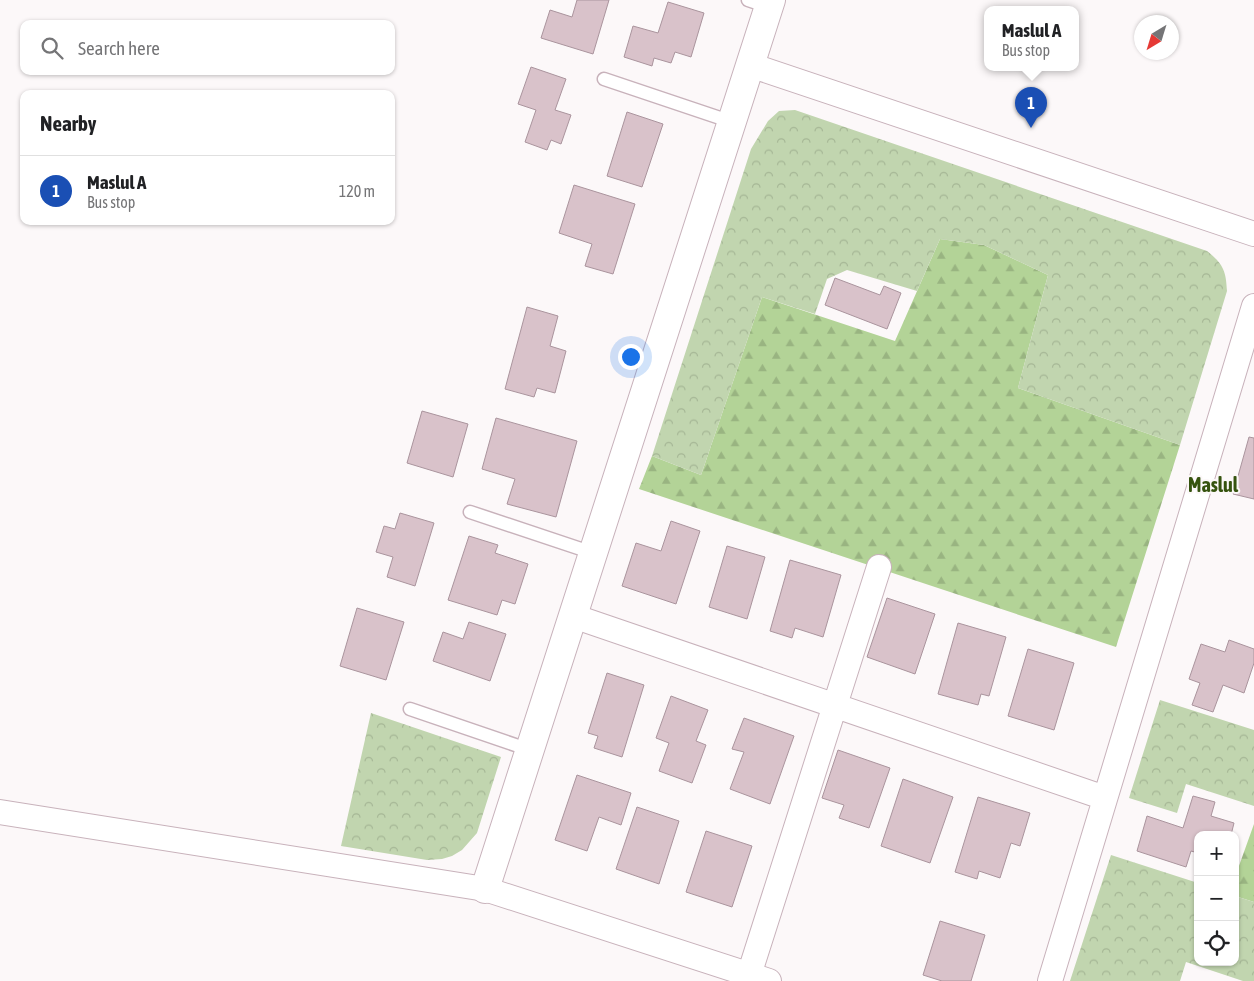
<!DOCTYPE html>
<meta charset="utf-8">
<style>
:root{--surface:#fff;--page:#f6f6f6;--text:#202124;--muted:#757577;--line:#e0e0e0;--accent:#486a21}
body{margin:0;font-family:"Asap Condensed",sans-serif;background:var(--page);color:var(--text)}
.controls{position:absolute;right:15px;bottom:15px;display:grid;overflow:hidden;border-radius:10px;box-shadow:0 1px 4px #0004}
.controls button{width:45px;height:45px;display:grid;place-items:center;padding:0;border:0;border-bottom:1px solid var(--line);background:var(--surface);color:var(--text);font:25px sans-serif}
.compass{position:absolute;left:1134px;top:15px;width:45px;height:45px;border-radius:50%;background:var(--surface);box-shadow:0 1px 4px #0004;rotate:218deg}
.you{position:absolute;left:630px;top:356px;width:18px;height:18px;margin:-12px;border:4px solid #fff;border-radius:50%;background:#1a73e8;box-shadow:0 0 0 8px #1a73e833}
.badge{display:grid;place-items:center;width:32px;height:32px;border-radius:50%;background:var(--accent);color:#fff;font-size:16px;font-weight:700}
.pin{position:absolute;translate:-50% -41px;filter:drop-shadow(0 1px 2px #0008)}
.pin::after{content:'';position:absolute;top:26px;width:18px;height:15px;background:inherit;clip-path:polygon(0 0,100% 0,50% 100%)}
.popup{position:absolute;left:984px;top:6px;width:95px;height:65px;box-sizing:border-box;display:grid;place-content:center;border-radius:10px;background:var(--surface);filter:drop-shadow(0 1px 4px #0005);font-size:16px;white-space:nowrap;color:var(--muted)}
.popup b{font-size:19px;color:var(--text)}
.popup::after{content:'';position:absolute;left:50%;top:100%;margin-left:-10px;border:10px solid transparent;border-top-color:var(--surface)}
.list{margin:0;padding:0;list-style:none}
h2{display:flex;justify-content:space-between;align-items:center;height:65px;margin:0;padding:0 20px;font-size:21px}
h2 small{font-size:16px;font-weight:400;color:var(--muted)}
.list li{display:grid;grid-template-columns:32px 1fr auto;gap:15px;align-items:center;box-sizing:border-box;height:70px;padding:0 20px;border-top:1px solid var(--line)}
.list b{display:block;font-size:19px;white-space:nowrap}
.list p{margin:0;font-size:16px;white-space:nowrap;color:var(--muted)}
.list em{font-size:16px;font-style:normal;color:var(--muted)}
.icon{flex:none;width:28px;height:28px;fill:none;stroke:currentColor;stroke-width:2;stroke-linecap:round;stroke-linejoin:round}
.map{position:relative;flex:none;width:1254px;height:981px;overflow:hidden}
.search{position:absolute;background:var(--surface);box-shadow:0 1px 4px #0004;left:20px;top:20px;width:375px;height:55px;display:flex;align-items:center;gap:12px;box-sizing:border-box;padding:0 18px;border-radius:10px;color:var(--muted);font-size:19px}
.panel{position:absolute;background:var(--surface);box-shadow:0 1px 4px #0004;left:20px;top:90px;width:375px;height:135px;border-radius:10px}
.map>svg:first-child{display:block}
.forest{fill:url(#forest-firs)}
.park{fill:url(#park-crowns)}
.building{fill:#d9c2ca;stroke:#aa949d}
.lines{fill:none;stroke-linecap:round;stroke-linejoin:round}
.service-casing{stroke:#c8b2bb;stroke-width:15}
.minor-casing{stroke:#c8b2bb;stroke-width:26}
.tertiary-casing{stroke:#c8b2bb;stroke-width:30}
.service{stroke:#fff;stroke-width:12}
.minor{stroke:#fff;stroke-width:24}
.tertiary{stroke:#fff;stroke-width:28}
.labels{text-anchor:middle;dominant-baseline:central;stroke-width:4;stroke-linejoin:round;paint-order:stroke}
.quarter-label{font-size:20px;font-weight:bold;fill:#36530f;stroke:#fcf8f9}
</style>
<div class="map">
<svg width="1254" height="981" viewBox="0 0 1254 981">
<defs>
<pattern id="forest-firs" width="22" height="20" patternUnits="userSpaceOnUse" patternTransform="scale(1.25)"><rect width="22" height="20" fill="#b3d397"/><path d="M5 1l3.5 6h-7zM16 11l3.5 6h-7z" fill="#99b481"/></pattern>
<pattern id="park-crowns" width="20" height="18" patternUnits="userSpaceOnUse" patternTransform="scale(1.25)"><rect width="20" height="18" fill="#c1d5af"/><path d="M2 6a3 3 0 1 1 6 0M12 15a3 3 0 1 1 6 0" fill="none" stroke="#a5b695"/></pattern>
</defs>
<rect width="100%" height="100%" fill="#fcf8f9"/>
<path class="forest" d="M940 239 984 245 1048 275 1018 388 1180 445 1116 647 639 489 652 456 701 475 762 297 895 341Z
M1254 824V902L1235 896V877Z"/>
<path class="park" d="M795 110 1207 251C1223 264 1226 270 1227 291L1180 445 1018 388 1048 275 984 245 940 239 917 291 847 270 827 279 815 314 762 297 701 475 652 456 751 149 768 121 779 111Z
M1160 700 1254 730V806L1186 784 1177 813 1129 798Z
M371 713 501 757 477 833 462 850 452 856 442 859 427 860 341 846Z
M1111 855 1198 883V962H1235V896L1254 902V981H1243L1186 962 1180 981H1070Z"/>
<path class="building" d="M577 0H609L593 54 541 38 550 10 572 17Z
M668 2 704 13 691 57 675 52 671 63 654 58 652 66 624 57 633 26 658 33Z
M531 67 566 79 555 110 571 115 561 144 551 140 547 150 525 142 536 110 518 104Z
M627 112 663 124 642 187 607 176Z
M574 185 635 204 613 274 585 266 592 244 559 233Z
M835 278 880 295 884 286 901 293 887 329 825 305Z
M527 307 558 316 550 346 566 351 555 393 537 388 534 397 505 389Z
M422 411 468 424 453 477 407 463Z
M496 418 577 441 556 517 507 504 515 479 482 469Z
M1249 437 1254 438V499L1233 494Z
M400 513 434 523 415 586 387 577 393 557 376 552 384 526 395 529Z
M671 521 700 531 676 604 622 586 636 543 661 551Z
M469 536 498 545 495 553 528 564 515 604 502 600 497 615 448 600Z
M727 546 765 557 747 619 709 607Z
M790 560 841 575 823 637 795 628 792 638 770 631Z
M887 598 935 614 915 674 867 657Z
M357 608 404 622 386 680 340 666Z
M469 622 506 634 490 681 433 661 443 632 463 639Z
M958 623 1006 637 989 696 981 694 978 705 938 694Z
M1229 640 1254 649V663L1244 693 1223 685 1213 712 1192 705 1200 683 1189 679 1201 644 1225 652Z
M1028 649 1074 663 1054 730 1008 716Z
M607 673 644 685 622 757 594 748 598 736 588 733Z
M671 696 708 710 696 741 706 745 692 783 659 771 669 743 656 738Z
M744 718 794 736 770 804 730 789 744 752 732 749Z
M838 750 890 768 869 828 839 818 844 805 822 798Z
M577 775 631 793 621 825 599 817 587 851 555 840Z
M903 779 953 797 930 863 881 846Z
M1193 796 1215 802 1211 816 1234 823 1231 835H1212L1207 833 1206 835H1198V853L1191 851 1186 867 1137 851 1147 816 1183 828Z
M978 797 1030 813 1020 846 1011 843 1000 878 979 871 977 879 955 872Z
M637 807 679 821 659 884 616 869Z
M706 831 752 846 732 907 686 892Z
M940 921 985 935 971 981H942L923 975Z"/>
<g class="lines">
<defs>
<path id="service" d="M748 0 769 7
M604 79 732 122
M470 512 593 553
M410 709 530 750"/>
<path id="minor" d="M750 65 1254 234
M573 616 1105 798
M0 812 485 889 769 981
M749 975 879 567
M1050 981 1254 306"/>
<path id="tertiary" d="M485 889 771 0"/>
</defs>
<use href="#service" class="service-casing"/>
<use href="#minor" class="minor-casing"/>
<use href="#tertiary" class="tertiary-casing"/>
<use href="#service" class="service"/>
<use href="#minor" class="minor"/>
<use href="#tertiary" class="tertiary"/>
</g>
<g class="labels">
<g class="quarter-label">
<text x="1213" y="484">Maslul</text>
</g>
</g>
</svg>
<div class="controls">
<button>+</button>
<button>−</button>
<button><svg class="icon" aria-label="locate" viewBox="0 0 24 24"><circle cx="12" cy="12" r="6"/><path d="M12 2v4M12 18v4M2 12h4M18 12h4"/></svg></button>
</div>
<svg class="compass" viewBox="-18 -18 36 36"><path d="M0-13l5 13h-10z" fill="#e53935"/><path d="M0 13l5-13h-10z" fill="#757577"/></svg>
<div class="you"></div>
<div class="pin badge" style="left:1031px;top:128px;background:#1a4fb4">1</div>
<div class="popup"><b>Maslul A</b>Bus stop</div>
<div class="search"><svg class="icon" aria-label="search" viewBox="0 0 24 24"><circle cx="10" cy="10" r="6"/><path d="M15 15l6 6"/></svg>Search here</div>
<section class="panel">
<h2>Nearby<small></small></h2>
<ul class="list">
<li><span class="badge" style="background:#1a4fb4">1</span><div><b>Maslul A</b><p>Bus stop</p></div><em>120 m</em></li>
</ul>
</section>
</div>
